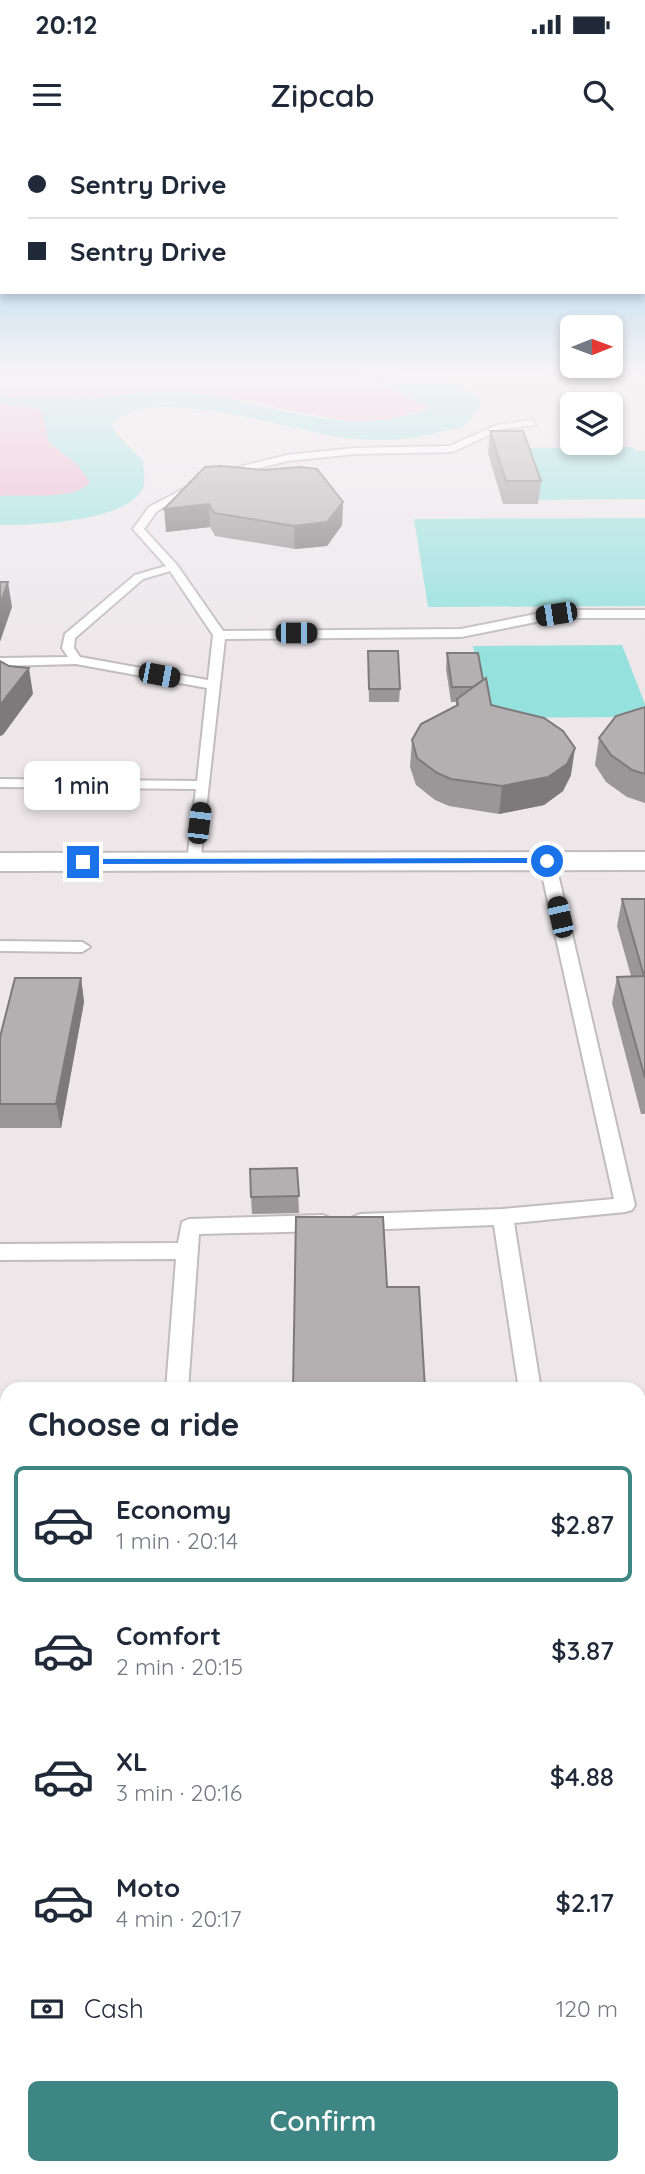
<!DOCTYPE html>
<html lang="en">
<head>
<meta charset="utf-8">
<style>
	:root { --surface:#fff; --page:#f6f6f7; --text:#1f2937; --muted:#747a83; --line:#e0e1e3; --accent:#3e8684 }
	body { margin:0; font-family:Quicksand,sans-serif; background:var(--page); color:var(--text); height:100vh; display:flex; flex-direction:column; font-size:26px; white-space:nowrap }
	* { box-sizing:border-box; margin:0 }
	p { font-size:23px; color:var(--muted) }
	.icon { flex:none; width:38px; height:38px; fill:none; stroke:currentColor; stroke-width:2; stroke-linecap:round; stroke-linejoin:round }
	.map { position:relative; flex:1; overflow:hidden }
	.drawer { position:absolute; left:0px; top:1242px; width:646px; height:793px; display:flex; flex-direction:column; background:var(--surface); border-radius:21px 21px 0 0; box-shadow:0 4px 10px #0003 }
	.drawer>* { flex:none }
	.top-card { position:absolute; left:0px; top:0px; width:646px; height:154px; box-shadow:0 4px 10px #0003; display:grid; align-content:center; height:154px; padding:0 28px; background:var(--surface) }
	.needle { width:46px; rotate:89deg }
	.tools { position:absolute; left:560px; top:175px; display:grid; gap:14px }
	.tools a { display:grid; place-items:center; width:63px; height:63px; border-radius:10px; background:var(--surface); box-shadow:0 4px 10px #0003; font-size:35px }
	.end { position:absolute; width:32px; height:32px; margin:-16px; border:9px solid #1a73e8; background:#fff; box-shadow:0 0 0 4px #fff }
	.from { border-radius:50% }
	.bubble { position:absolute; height:49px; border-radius:10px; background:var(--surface); box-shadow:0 4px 10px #0003; font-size:23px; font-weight:600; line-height:49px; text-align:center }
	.car { position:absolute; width:21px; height:42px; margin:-21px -10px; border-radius:9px; box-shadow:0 0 5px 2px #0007; background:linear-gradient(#222 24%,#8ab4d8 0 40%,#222 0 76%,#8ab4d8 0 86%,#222 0) }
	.top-card b { display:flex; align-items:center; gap:24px; height:66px; font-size:26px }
	.top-card b+b { border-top:2px solid var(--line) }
	.top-card i { width:18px; height:18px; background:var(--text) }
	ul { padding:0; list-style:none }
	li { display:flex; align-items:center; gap:21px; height:116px; margin:0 14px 10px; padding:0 14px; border:4px solid transparent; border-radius:10px }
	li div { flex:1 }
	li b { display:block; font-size:26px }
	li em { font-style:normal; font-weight:600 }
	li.active { border-color:var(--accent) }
	li>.icon { width:63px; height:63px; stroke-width:1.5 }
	h2 { padding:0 28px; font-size:32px; line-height:84px }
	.pay { display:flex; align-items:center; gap:18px; height:77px; padding:0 28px; font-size:26px }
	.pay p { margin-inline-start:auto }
	.cta { display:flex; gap:14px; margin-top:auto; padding:14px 28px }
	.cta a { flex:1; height:80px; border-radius:10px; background:var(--accent); color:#fff; font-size:28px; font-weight:600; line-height:80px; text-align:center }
	.status { display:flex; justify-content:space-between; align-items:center; height:49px; padding:0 35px; background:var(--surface); direction:ltr }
	.status svg { height:19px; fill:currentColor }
	header { display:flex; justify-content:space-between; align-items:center; height:91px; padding:0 28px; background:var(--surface); font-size:32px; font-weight:600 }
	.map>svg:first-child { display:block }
	.green { fill:#ebb4ce }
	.water { fill:#95e1de }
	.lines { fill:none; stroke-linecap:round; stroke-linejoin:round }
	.service-casing { stroke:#c2bcbf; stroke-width:4 }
	.tertiary-casing { stroke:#c2bcbf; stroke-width:4 }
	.service { fill:#fff; fill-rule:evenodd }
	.tertiary { fill:#fff; fill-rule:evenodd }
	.rail-far1-casing { stroke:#6c686a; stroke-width:9 }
	.rail-casing { stroke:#6c686a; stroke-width:10 }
	.rail-far1 { stroke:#faf5f7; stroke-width:6; stroke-dasharray:19; stroke-linecap:butt }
	.rail { stroke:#faf5f7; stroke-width:8; stroke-dasharray:24; stroke-linecap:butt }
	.wall { fill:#9b9698 }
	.shaded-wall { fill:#7e7a7c }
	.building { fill:#b4afb1; stroke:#7e7a7c; stroke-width:2 }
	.route { fill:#1a73e8 }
</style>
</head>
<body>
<div class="status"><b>20:12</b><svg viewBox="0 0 49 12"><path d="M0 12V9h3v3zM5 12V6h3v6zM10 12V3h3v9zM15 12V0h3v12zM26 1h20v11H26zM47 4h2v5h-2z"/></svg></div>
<header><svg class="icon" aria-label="menu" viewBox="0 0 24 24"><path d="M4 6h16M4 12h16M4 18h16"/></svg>Zipcab<svg class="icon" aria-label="search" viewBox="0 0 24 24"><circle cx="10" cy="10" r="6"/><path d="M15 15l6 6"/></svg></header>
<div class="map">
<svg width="645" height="2034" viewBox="0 0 645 2034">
	<rect width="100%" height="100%" fill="#ede7ea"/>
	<!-- green -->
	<g class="green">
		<polygon points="0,234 359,234 426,265 426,269 381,282 357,283 244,261 175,252 62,259 0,256"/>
		<path d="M 0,263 L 42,269 L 49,302 L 79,326 L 90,342 C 76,361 23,355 0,356 Z"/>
	</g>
	<!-- water -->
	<g class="water">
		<path d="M 359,234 C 390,234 465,232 482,263 C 477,269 472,280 466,284 C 460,289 447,290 440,292 C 408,301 378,301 345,298 C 300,292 139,241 112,285 L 117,295 L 143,321 C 144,331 147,345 140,353 C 118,382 34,385 0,385 L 0,356 C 23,354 77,361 90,342 L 79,326 L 49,302 L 42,269 L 0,263 L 0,256 C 30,258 60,259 91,258 C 119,256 147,251 175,252 C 261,256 342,303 426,269 L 426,265 Z"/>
		<polygon points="633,307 635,311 645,311 645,359 537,360 519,308"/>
		<polygon points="645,378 645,466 428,467 414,379"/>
		<polygon points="622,505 645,564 645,577 488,578 473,506"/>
	</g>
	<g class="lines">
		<defs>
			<g id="service">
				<path d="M 532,280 L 535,285 L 502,289 L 452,312 L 355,314 L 287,321 L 218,338 L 157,371 L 144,389 L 177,425 L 223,491 L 461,489 L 556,470 L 645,470 L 645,478 L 556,478 L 461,497 L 225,499 L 200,724 L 195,726 L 187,721 L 196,649 L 0,647 L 0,639 L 197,641 L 207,548 L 76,524 L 0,526 L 0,518 L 68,517 L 62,508 L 65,494 L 135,435 L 166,426 L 133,389 L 149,367 L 212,334 L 287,315 L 355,308 L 450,306 L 497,285 ZM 170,431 L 213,495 L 208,540 L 80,517 L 74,508 L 75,498 L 143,439 Z"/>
				<polygon points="547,716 555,721 635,1065 632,1070 625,1072 514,1083 541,1250 519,1250 494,1085 360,1090 353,1087 350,1082 353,1077 360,1074 503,1069 614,1059 539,721"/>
				<polygon points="0,801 82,802 90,807 82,812 0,811"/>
				<polygon points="323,1075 330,1078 333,1083 330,1088 323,1091 199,1094 188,1250 166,1250 176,1119 0,1120 0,1104 178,1103 182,1082 189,1079"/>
				<rect x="0" y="1320" width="7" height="20"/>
				<rect x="0" y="1708" width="7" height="30"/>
				<polygon points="639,1874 645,1877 645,1919 639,1916"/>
			</g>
			<polygon id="tertiary" points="645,712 645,730 0,731 0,713"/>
		</defs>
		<!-- service casing -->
		<use href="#service" class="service-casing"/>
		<!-- tertiary casing -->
		<use href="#tertiary" class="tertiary-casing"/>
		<!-- service -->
		<use href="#service" class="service"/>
		<!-- tertiary -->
		<use href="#tertiary" class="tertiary"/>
		<defs>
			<g id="rail-far1">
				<polyline points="0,1377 7,1377"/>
				<polyline points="0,1403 7,1403"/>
			</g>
			<polyline id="rail" points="0,1911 7,1911"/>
		</defs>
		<!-- rail-far1 casing -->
		<use href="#rail-far1" class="rail-far1-casing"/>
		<!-- rail casing -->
		<use href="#rail" class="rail-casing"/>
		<!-- rail-far1 -->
		<use href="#rail-far1" class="rail-far1"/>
		<!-- rail -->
		<use href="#rail" class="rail"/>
	</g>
	<!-- wall -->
	<g class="wall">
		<polygon points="490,291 541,341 538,364 503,364 488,313"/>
		<polygon points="221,326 343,362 342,385 327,406 295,409 215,396 210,387 166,392"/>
		<polygon points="368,511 400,549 399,562 369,562"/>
		<polygon points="447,513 483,540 491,565 571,635 563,651 544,665 499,674 449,666 435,660 416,645 410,627 412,600 456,566 456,562 451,562 446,529"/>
		<polygon points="645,567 645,663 627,657 606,642 595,625 599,598"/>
		<polygon points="622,759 645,759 645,974 641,974 612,863 617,837 631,836 617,786"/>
		<polygon points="81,838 84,862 61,988 0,988 0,897"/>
		<polygon points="297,1028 299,1073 252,1074 251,1057"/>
	</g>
	<!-- shaded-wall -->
	<g class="shaded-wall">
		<polygon points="343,362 342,385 327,406 295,409 294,386"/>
		<polygon points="209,364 210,387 166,392 164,369"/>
		<polygon points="8,442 12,467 0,502 0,464"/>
		<polygon points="29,528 33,554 3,595 0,596 0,565"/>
		<polygon points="575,608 571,635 563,651 544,665 499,674 502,646"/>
		<polygon points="81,838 84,862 61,988 56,964"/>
	</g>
	<!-- building -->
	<g class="building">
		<polygon points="490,291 523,291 541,341 506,341"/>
		<polygon points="221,326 263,330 300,327 317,329 343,362 327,382 294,386 214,373 209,364 164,369 205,327"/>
		<polygon points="0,442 8,442 0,464"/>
		<polygon points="368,511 398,511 400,549 369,549"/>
		<polygon points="447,513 478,513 483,540 473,547 452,547"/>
		<polygon points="0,521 9,526 29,528 0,565"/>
		<polygon points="486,538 491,565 544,578 563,591 575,608 567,624 548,637 502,646 451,639 437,633 417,618 412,600 421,584 458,565 457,559"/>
		<polygon points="645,567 645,634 632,630 611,615 599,598 616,576"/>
		<polygon points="622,759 645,759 645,938 617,837 644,836"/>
		<polygon points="15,838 81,838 56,964 0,964 0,897"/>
		<polygon points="297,1028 299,1056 251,1057 250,1029"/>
		<polygon points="296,1077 383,1077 387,1147 419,1147 425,1249 473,1250 293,1250"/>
		<polygon points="7,1972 7,2028 476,2028 476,2034 0,2034 0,2026"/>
	</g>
	<!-- sky -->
	<linearGradient id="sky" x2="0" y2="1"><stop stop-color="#87c6e4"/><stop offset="0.45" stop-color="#f7f4f6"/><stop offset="1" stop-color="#f7f4f6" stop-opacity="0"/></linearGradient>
	<rect width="645" height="519" fill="url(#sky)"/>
	<!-- route -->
	<polygon class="route" points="547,718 551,723 83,724 79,722 83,719"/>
</svg>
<div class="tools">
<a><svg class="needle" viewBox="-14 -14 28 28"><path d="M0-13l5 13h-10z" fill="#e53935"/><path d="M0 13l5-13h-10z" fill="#747a83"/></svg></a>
<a><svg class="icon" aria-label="layers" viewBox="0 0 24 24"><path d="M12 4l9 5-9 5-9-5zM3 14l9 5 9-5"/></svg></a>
</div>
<i class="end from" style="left:547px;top:721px"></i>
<i class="end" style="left:83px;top:722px"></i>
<div class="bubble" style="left:24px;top:621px;width:116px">1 min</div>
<i class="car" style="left:556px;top:474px;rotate:261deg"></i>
<i class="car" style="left:296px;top:493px;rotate:90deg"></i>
<i class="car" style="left:159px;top:535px;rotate:101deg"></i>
<i class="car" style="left:199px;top:683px;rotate:7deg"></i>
<i class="car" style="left:560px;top:777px;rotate:347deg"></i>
<div class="top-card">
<b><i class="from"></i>Sentry Drive</b>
<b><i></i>Sentry Drive</b>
</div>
<section class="drawer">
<h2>Choose a ride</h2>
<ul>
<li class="active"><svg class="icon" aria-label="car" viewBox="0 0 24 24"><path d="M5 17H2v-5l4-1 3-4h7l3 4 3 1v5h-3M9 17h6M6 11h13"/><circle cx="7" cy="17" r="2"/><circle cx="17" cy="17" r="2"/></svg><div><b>Economy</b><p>1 min · 20:14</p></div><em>$2.87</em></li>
<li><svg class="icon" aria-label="car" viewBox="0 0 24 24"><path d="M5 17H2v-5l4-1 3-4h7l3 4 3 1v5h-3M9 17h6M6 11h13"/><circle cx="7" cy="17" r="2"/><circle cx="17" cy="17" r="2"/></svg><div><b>Comfort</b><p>2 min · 20:15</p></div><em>$3.87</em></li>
<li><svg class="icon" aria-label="car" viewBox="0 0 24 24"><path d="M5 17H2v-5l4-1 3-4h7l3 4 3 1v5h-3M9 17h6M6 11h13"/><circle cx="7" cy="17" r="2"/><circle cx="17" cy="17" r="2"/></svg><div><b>XL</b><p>3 min · 20:16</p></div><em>$4.88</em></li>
<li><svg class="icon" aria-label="car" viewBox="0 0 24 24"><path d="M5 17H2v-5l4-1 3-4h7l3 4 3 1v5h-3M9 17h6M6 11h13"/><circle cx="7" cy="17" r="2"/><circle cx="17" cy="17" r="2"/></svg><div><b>Moto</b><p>4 min · 20:17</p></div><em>$2.17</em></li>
</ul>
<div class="pay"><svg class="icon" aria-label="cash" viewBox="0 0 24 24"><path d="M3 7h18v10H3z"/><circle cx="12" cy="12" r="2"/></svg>Cash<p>120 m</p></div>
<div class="cta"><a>Confirm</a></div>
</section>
</div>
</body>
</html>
